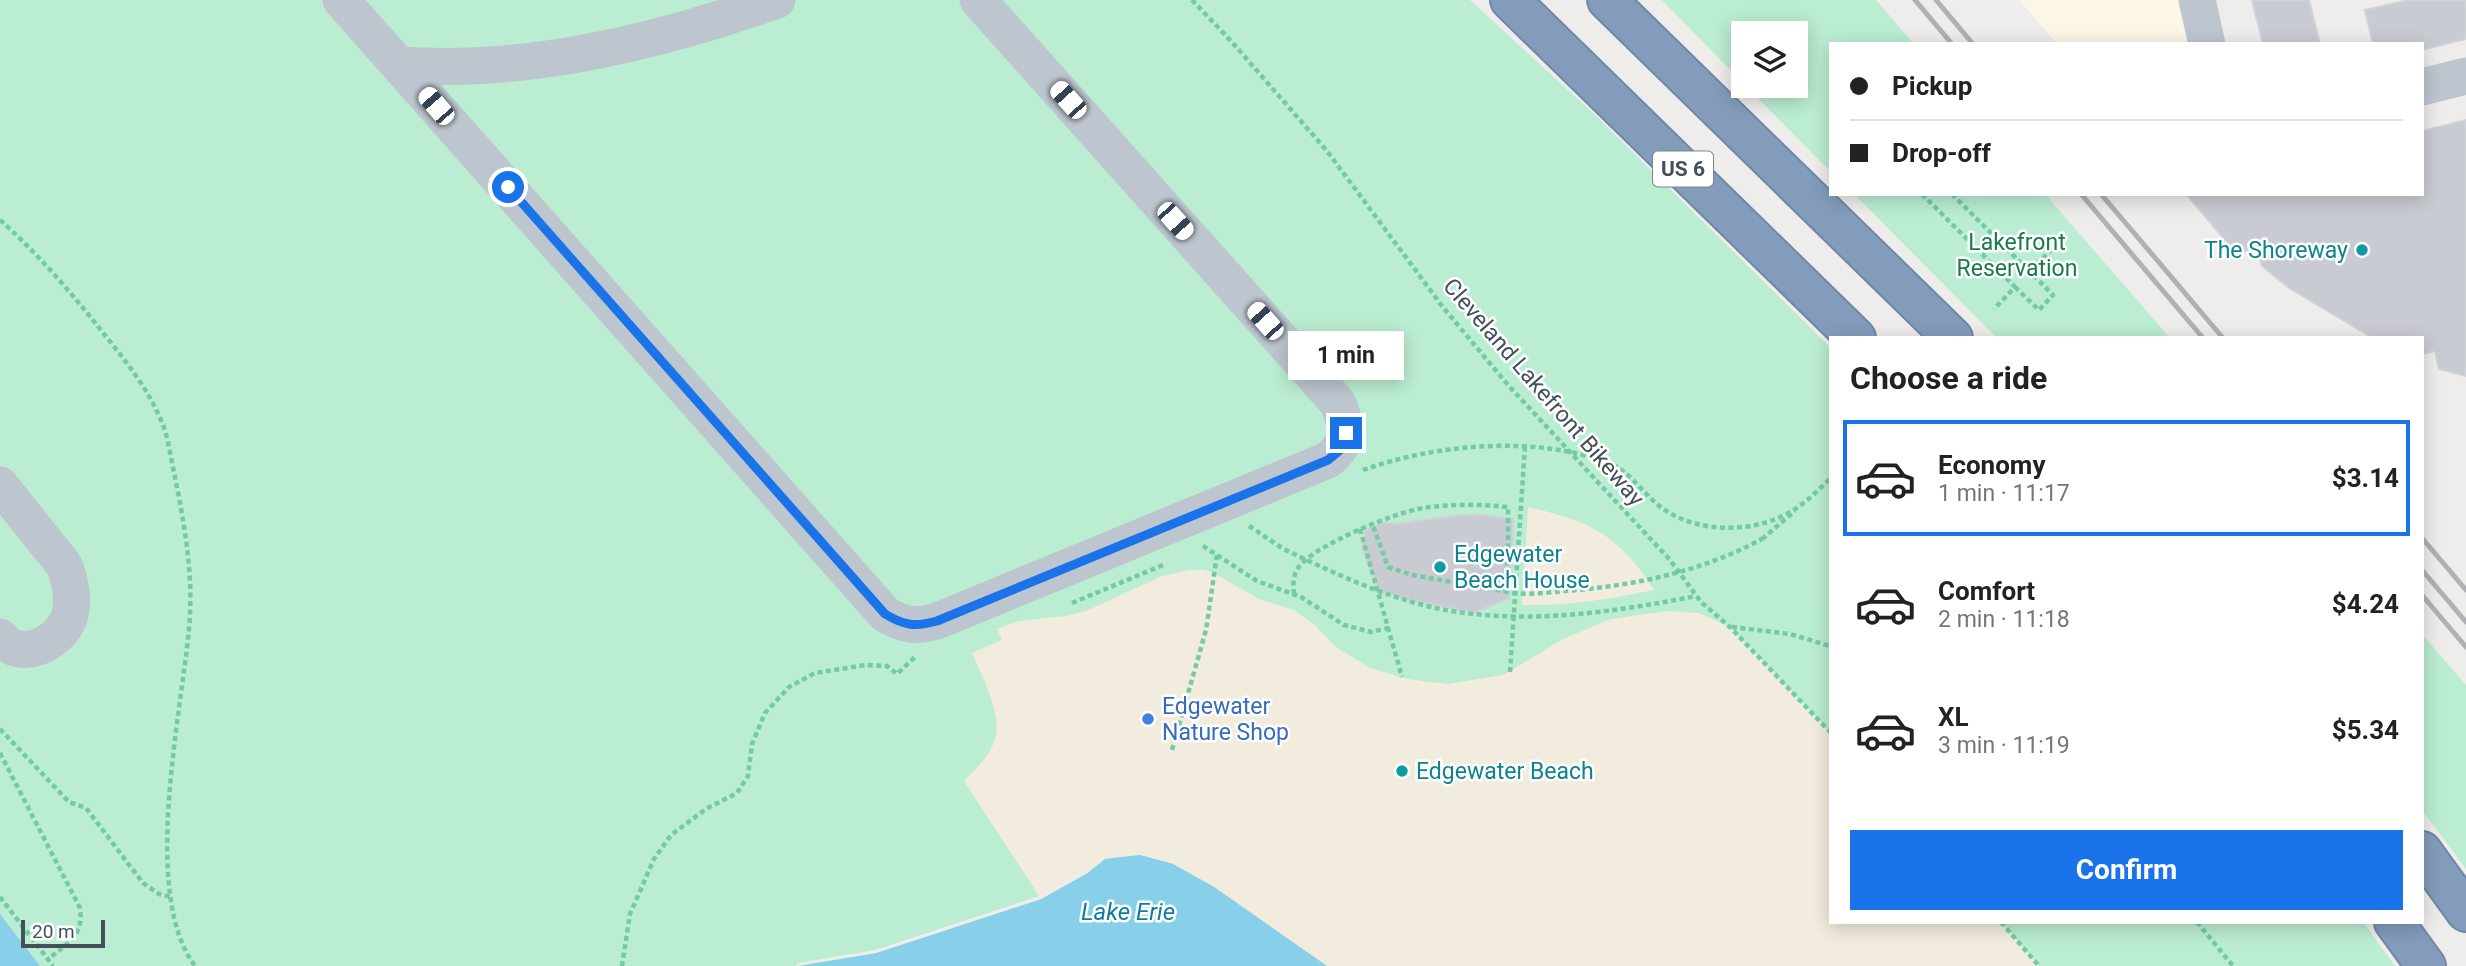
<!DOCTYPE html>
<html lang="en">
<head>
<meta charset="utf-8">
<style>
	:root { --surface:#fff; --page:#f2f2f2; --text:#222; --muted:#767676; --line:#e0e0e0; --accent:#1a73e8 }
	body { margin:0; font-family:Roboto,sans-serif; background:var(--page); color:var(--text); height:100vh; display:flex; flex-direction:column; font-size:26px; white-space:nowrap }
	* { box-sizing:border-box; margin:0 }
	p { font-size:23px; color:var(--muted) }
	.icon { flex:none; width:38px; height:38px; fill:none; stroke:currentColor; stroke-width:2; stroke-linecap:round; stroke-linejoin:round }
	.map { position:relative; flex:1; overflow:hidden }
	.drawer { position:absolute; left:1829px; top:336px; width:595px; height:588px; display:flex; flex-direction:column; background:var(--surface); border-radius:0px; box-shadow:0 4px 18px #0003 }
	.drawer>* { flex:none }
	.guide { position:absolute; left:1829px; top:42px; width:595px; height:154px; border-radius:0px; box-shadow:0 4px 18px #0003; display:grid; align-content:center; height:154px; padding:0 21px; background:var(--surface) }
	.tools { position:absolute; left:1731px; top:21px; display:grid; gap:14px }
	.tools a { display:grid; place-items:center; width:77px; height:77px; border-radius:0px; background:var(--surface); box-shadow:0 4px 18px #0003; font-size:35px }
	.scale { position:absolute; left:21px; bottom:18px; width:84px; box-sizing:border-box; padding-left:7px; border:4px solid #454f59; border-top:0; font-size:19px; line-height:24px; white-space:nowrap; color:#454f59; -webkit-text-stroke:5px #fff; paint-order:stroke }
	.end { position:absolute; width:32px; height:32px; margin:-16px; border:9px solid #1a73e8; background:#fff; box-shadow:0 0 0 4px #fff }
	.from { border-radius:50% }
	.bubble { position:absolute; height:49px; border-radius:0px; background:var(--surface); box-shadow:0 4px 18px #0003; font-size:23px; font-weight:700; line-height:49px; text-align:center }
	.car { position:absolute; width:21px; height:42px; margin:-21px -10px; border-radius:9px; box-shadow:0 0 5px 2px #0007; background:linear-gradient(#fff 24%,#345 0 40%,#fff 0 76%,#345 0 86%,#fff 0) }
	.guide b { display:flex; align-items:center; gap:24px; height:66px; font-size:26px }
	.guide b+b { border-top:2px solid var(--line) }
	.guide i { width:18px; height:18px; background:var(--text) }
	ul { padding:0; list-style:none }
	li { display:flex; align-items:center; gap:21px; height:116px; margin:0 14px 10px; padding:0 7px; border:4px solid transparent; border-radius:0px }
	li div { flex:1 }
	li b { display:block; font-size:26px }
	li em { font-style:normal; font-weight:700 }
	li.selected { border-color:var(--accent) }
	li>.icon { width:63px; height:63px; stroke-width:1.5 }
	h2 { padding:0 21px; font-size:32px; line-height:84px }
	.button { display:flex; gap:14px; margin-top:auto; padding:14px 21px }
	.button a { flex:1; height:80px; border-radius:0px; background:var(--accent); color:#fff; font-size:28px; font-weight:700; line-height:80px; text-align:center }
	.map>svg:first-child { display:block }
	.commercial { fill:#fbf6e5 }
	.green { fill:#baedd1 }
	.sand { fill:#f1ecdd }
	.water { fill:#88d0ea }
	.pier { fill:#efedec }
	.building { fill:#c9cbd2; stroke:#d0d2d8; stroke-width:2 }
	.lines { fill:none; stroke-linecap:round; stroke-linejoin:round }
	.highway-casing { stroke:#7087a7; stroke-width:42 }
	.path { stroke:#73caa4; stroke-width:4.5; stroke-dasharray:5 3.5; stroke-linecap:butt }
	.minor { stroke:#bdc6cf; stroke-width:37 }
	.highway { stroke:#849cbb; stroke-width:38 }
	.rail { stroke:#afb1b7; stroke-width:5 }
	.path-bridge { stroke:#73caa4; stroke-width:4.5; stroke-dasharray:5 3.5; stroke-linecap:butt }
	.route { stroke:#1a73e8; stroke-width:9 }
	.culture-dot { fill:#0f9aa8; stroke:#fff; stroke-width:2.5 }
	.shop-dot { fill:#3f7fe0; stroke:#fff; stroke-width:2.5 }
	.labels { text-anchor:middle; stroke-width:5; stroke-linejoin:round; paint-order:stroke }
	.shield { fill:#fff; stroke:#7d848b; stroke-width:2 }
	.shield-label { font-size:21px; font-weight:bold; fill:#454f59 }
	.park-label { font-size:23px; fill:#18794d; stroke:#fff }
	.culture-label { font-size:23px; fill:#0d838f; stroke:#fff; text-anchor:start }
	.street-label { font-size:23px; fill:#454f59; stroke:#fff }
	.shop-label { font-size:23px; fill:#366cbe; stroke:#fff; text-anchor:start }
	.water-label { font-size:24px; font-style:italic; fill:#0e7da3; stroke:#fff }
</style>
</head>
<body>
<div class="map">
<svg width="2466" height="966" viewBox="0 0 2466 966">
	<rect width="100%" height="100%" fill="#efedec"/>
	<!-- commercial -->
	<polygon class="commercial" points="2019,0 2197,0 2207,44 2057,44"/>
	<!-- green -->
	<g class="green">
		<polygon points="0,0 1470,0 1594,114 1830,347 1830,922 2363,922 2395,966 0,966"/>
		<polygon points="1662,0 1876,0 1914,44 1830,44 1830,171 1746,86 1796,86 1796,33 1743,33 1743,83"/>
		<polygon points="1854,194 2045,194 2170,338 1997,338"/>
		<polygon points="2422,634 2466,685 2466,869 2422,810"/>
	</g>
	<!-- sand -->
	<g class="sand">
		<path d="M 1528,507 C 1590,521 1619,535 1654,590 C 1610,599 1568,606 1522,605 Z"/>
		<path d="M 1189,570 L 1204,570 L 1214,573 L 1259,599 L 1294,610 L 1315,625 L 1336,647 L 1370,668 L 1408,679 L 1447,684 L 1503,675 L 1563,639 L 1611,619 L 1667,611 L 1699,613 L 1730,627 L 1830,732 L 1830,922 L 2001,922 L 2039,966 L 1327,966 L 1214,887 L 1173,864 L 1140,855 L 1105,859 L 1089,872 L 1041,899 L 964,781 C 974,770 989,757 994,742 C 1004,716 982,677 972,653 L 1002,640 L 997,629 L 1019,621 L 1065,616 L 1086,611 L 1162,576 Z"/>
	</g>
	<!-- water -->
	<g class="water">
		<polygon points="1140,855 1173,864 1214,887 1327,966 799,966 876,953 1041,899 1089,872 1105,859"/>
		<polygon points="0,914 40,966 0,966"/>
	</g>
	<!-- pier -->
	<polygon class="pier" points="1086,869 1089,872 1041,899 876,953 795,966 798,963 875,950 1039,896"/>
	<!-- building -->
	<g class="building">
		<polygon points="2252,0 2309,0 2320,44 2263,44"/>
		<polygon points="2409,0 2466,0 2466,39 2422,50 2422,44 2373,44 2365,10"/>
		<polygon points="2466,120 2466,376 2439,369 2435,351 2422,354 2422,338 2373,338 2289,288 2262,266 2257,248 2236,253 2186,194 2422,194 2422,131"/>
		<polygon points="1479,515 1513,519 1512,563 1509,598 1474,613 1407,599 1378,591 1362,546 1365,531 1382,522 1396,524 1451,516"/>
	</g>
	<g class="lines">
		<defs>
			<g id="highway">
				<polyline points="1510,0 1856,338"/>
				<polyline points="1607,0 1953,338"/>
				<polyline points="2422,851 2466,912"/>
				<polyline points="2394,922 2426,966"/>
			</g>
		</defs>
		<!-- highway casing -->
		<use href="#highway" class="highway-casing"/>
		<!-- path -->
		<g class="path">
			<polyline points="1192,0 1231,41 1327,151 1442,306 1508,385 1670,560 1701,602 1730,627 1830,732"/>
			<polyline points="1922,194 2015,287 1994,309"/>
			<polyline points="1952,194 2029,271 2056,246"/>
			<path d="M 0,220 C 37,253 69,290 100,329 C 124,359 149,389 163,425 C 169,441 171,460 175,477 C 185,528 194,577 189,629 C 181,715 141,895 195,966"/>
			<polyline points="2015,287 2039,310 2053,295 2029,271"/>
			<path d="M 1363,470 C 1436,444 1536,435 1609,463 C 1630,471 1644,495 1662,508 C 1699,535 1760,534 1798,507 C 1810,499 1820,488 1830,479"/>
			<path d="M 1249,526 C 1264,535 1278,547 1294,554 C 1336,574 1382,595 1427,606 C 1514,627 1610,613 1696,596"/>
			<polyline points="1360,529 1402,677"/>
			<polyline points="1762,539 1795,511"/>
			<polyline points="1203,546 1257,581 1301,597 1344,625 1371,632 1389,628"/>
			<path d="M 1294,594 C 1293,585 1293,575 1298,568 C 1312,546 1396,512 1423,508 C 1451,504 1480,504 1508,507 L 1508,555 L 1504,591 L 1412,575 L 1388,567 L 1372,523"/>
			<polyline points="1072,603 1163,565"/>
			<polyline points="1732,627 1790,634 1830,646"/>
			<polyline points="1510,672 1525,446"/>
			<polyline points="0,729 69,802 86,808 143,883 159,894 171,897"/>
			<polyline points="1172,750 1206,630 1217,555"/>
			<path d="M 0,753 L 80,908 C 84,936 68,943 48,959"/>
			<polyline points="0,897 53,966"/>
			<polyline points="2001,922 2039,966"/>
			<polyline points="2197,922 2233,966"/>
			<polyline points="622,966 630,914 654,859 671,835 706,809 737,793 748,776 752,744 765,713 789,687 815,673 866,665 887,666 897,674 916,656"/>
		</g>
		<!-- minor -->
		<g class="minor">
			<path d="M 341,0 L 885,614 C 905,626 915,627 937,621 L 1328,460 C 1350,442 1348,426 1337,402 L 978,0"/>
			<polyline points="2197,0 2207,44"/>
			<path d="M 400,65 C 527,74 658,42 777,0"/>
			<polyline points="2422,87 2466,76"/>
			<path d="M 0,485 C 16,505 31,524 47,544 C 53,552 63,561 66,570 C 71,584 74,604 69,618 C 59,644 20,663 0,637"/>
		</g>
		<!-- highway -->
		<use href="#highway" class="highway"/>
		<!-- rail -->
		<g class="rail">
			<polyline points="1915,0 1952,44"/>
			<polyline points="1936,0 1973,44"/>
			<polyline points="2081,194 2203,338"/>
			<polyline points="2101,194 2223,338"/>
			<polyline points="2422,538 2466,590"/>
			<polyline points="2422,570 2466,622"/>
			<polyline points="2422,595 2466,647"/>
		</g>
		<!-- path-bridge -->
		<path class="path-bridge" d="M 1504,591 C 1522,596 1545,593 1564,591 C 1633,586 1701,572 1762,539"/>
	</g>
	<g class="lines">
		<!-- route -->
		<path class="route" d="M 508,187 L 885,614 C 905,626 915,627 937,621 L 1328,460 L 1340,450 L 1346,433"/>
	</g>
	<!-- markers -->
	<g class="culture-dot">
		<circle cx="2362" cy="250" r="7"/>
		<circle cx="1440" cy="567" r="7"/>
		<circle cx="1402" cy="771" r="7"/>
	</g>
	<circle class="shop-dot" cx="1148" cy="719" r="7"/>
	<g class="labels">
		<!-- shield labels -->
		<rect class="shield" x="1653" y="151.5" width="60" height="35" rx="5"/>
		<g class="shield-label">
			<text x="1683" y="176">US 6</text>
		</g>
		<!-- park labels -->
		<g class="park-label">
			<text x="2017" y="250">Lakefront<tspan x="2017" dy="26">Reservation</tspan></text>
		</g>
		<!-- culture labels -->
		<g class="culture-label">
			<text x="2348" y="258" text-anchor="end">The Shoreway</text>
			<text x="1454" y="562">Edgewater<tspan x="1454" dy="26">Beach House</tspan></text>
			<text x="1416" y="779">Edgewater Beach</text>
		</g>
		<!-- street labels -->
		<g class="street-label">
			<text transform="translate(1544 392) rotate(49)" y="8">Cleveland Lakefront Bikeway</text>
		</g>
		<!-- shop labels -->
		<g class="shop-label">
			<text x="1162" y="714">Edgewater<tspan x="1162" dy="26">Nature Shop</tspan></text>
		</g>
		<!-- water labels -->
		<g class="water-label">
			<text x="1128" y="920">Lake Erie</text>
		</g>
	</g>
</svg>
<div class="tools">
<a><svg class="icon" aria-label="layers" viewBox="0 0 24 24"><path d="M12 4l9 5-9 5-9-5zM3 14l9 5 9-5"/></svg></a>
</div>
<div class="scale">20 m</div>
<i class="end from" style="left:508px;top:187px"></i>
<i class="end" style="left:1346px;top:433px"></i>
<div class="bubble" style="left:1288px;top:331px;width:116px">1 min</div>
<i class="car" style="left:1068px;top:100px;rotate:318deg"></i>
<i class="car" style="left:436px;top:106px;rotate:319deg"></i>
<i class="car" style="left:1175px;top:221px;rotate:138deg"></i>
<i class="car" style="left:1265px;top:321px;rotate:318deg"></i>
<div class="guide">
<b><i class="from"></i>Pickup</b>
<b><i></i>Drop-off</b>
</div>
<section class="drawer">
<h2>Choose a ride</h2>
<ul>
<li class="selected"><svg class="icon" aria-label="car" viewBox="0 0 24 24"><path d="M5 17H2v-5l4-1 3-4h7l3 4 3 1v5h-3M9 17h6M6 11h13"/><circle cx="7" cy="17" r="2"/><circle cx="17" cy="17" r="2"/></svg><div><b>Economy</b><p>1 min · 11:17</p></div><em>$3.14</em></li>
<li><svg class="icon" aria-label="car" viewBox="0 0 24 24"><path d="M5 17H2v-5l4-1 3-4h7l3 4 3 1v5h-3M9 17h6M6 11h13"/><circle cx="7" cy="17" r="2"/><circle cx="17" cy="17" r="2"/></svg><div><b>Comfort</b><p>2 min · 11:18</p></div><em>$4.24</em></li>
<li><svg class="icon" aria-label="car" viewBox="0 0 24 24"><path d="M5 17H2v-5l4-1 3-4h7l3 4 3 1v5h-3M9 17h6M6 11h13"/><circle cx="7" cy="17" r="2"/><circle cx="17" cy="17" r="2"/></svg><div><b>XL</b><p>3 min · 11:19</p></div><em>$5.34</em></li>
</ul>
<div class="button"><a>Confirm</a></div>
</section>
</div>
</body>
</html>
